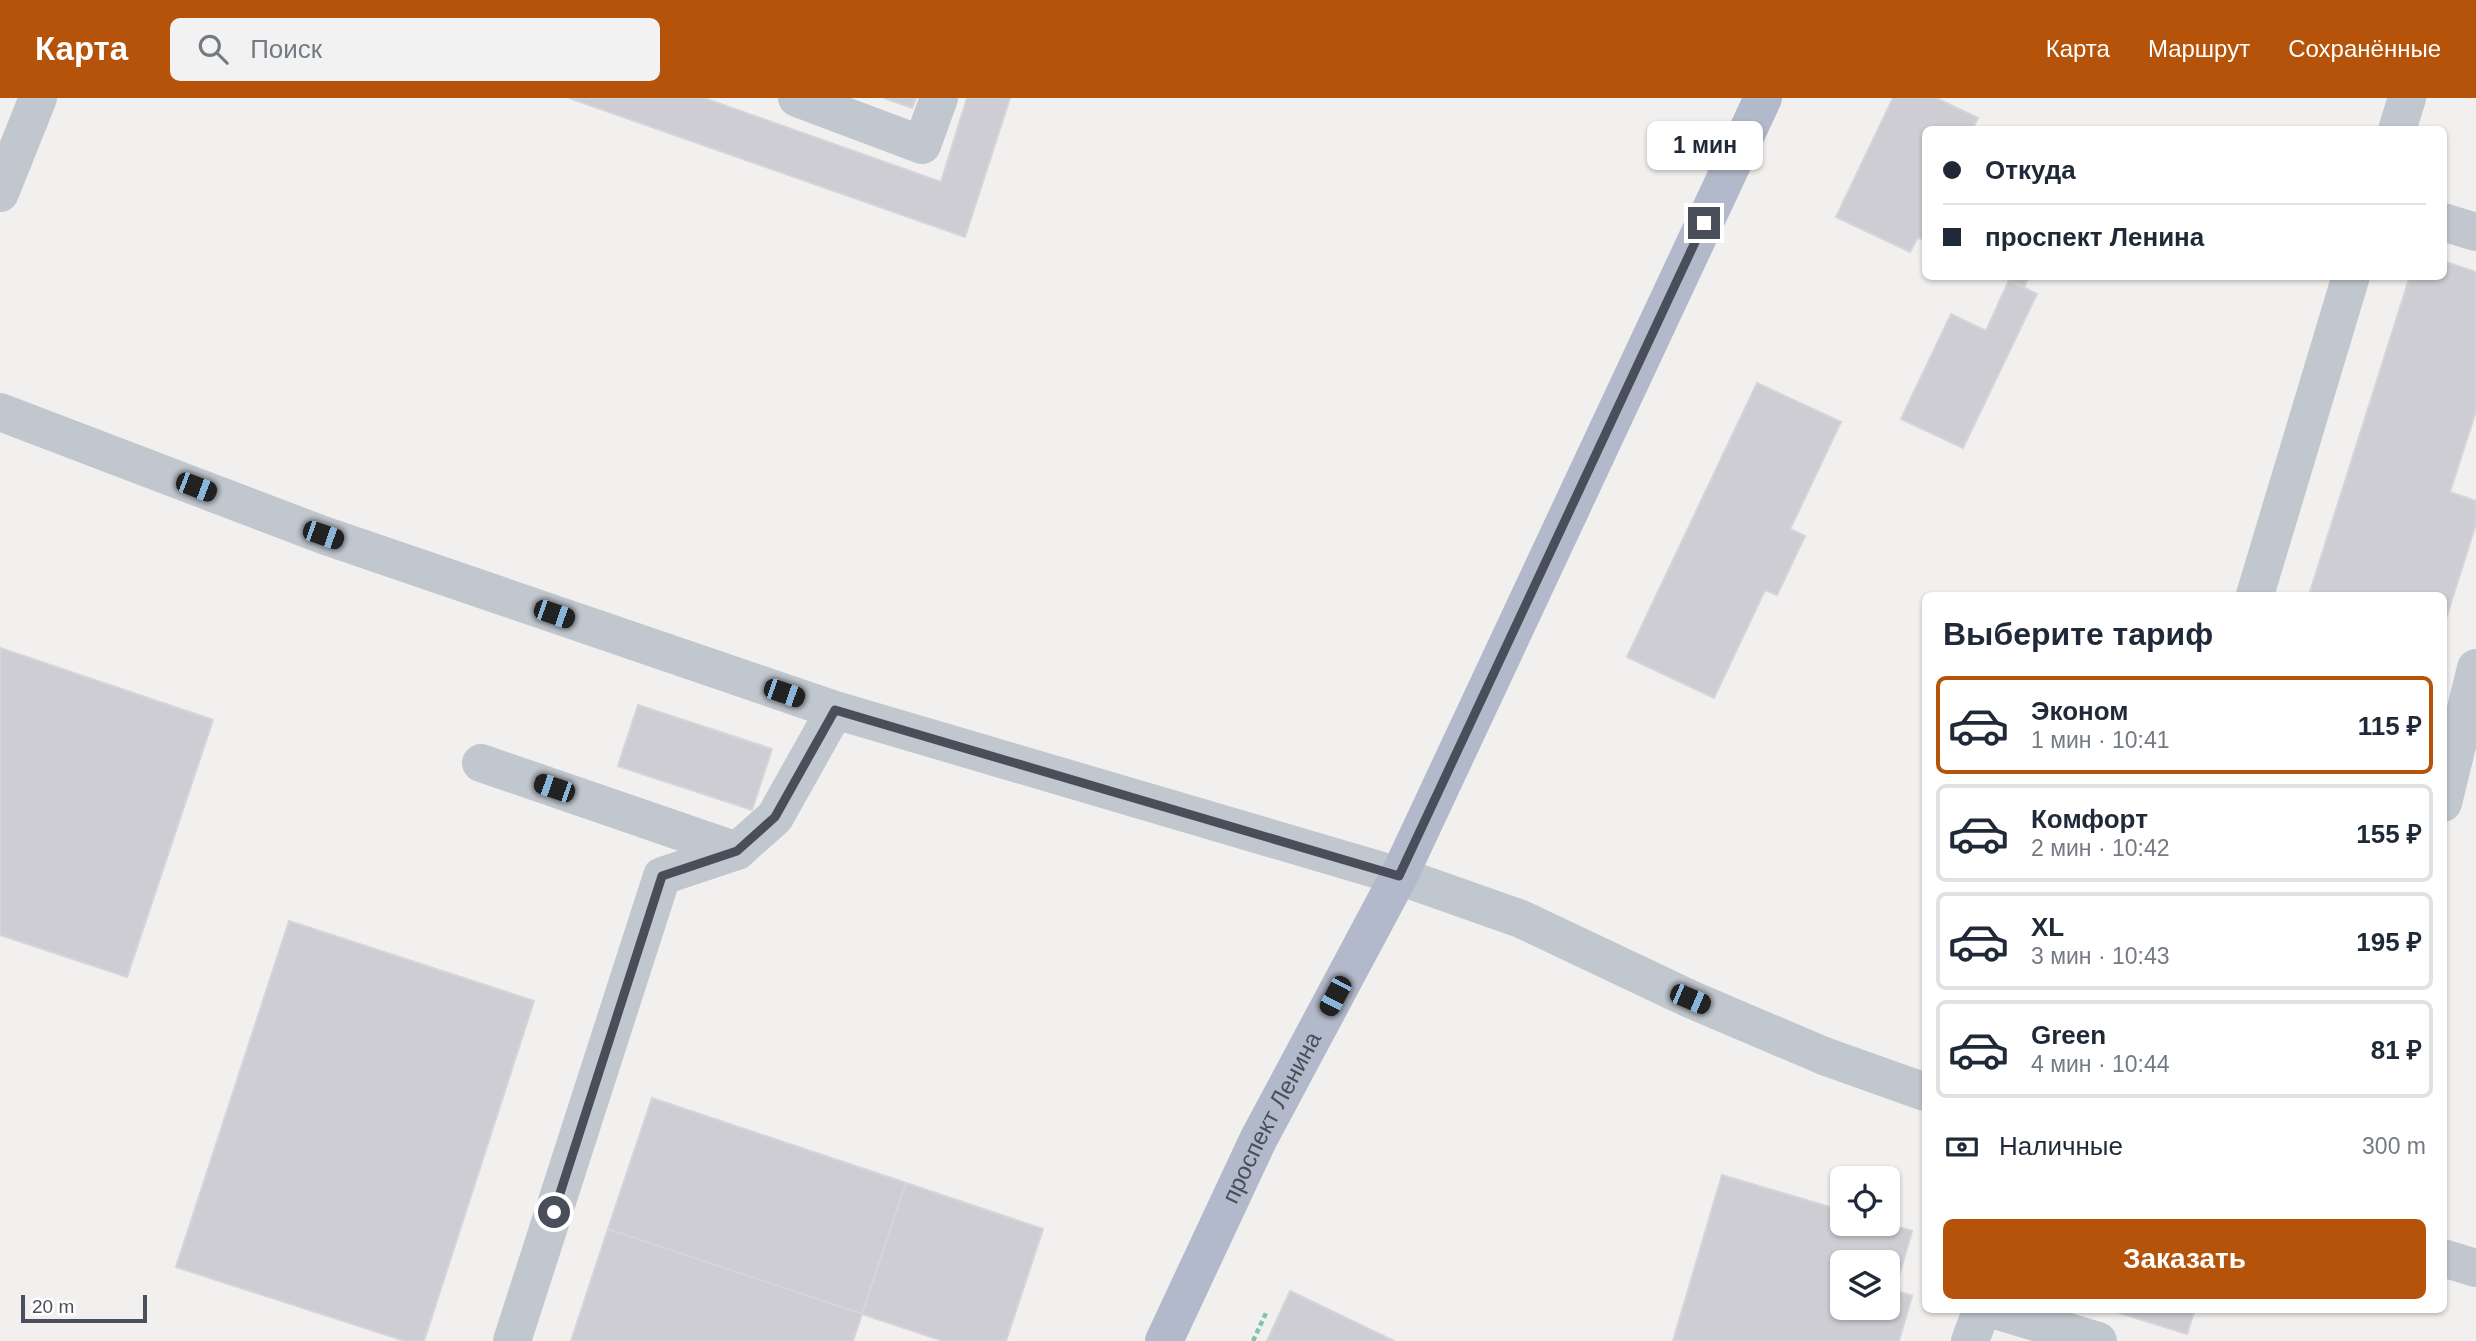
<!DOCTYPE html>
<html lang="ru">
<head>
<meta charset="utf-8">
<style>
	:root { --surface:#fff; --page:#f2f2f3; --text:#1f2937; --muted:#747a83; --line:#e0e1e3; --accent:#b45309 }
	body { margin:0; font-family:Arial,sans-serif; background:var(--page); color:var(--text); height:100vh; display:flex; flex-direction:column; font-size:26px; white-space:nowrap }
	* { box-sizing:border-box; margin:0 }
	p { font-size:23px; color:var(--muted) }
	.icon { flex:none; width:38px; height:38px; fill:none; stroke:currentColor; stroke-width:2; stroke-linecap:round; stroke-linejoin:round }
	.map { position:relative; flex:1; overflow:hidden }
	.drawer { position:absolute; left:1922px; top:494px; width:525px; height:721px; display:flex; flex-direction:column; background:var(--surface); border-radius:10px; box-shadow:0 2px 5px #0004 }
	.drawer>* { flex:none }
	.hud { position:absolute; left:1922px; top:28px; width:525px; height:154px; border-radius:10px; box-shadow:0 2px 5px #0004; display:grid; align-content:center; height:154px; padding:0 21px; background:var(--surface) }
	.buttons { position:absolute; left:1830px; top:1068px; display:grid; gap:14px }
	.buttons a { display:grid; place-items:center; width:70px; height:70px; border-radius:10px; background:var(--surface); box-shadow:0 2px 5px #0004; font-size:35px }
	.scale { position:absolute; left:21px; bottom:18px; width:126px; box-sizing:border-box; padding-left:7px; border:4px solid #494f5a; border-top:0; font-size:19px; line-height:24px; white-space:nowrap; color:#494f5a; -webkit-text-stroke:5px #fff; paint-order:stroke }
	.end { position:absolute; width:32px; height:32px; margin:-16px; border:9px solid #494f5a; background:#fff; box-shadow:0 0 0 4px #fff }
	.from { border-radius:50% }
	.bubble { position:absolute; height:49px; border-radius:10px; background:var(--surface); box-shadow:0 2px 5px #0004; font-size:23px; font-weight:700; line-height:49px; text-align:center }
	.car { position:absolute; width:21px; height:42px; margin:-21px -10px; border-radius:9px; box-shadow:0 0 5px 2px #0007; background:linear-gradient(#222 24%,#8ab4d8 0 40%,#222 0 76%,#8ab4d8 0 86%,#222 0) }
	.hud b { display:flex; align-items:center; gap:24px; height:66px; font-size:26px }
	.hud b+b { border-top:2px solid var(--line) }
	.hud i { width:18px; height:18px; background:var(--text) }
	ul { padding:0; list-style:none }
	li { display:flex; align-items:center; gap:21px; height:98px; margin:0 14px 10px; padding:0 7px; border:4px solid var(--line); border-radius:10px }
	li div { flex:1 }
	li b { display:block; font-size:26px }
	li em { font-style:normal; font-weight:700 }
	li.selected { border-color:var(--accent) }
	li>.icon { width:63px; height:63px; stroke-width:1.5 }
	h2 { padding:0 21px; font-size:32px; line-height:84px }
	.pay { display:flex; align-items:center; gap:18px; height:77px; padding:0 21px; font-size:26px }
	.pay p { margin-inline-start:auto }
	.cta { display:flex; gap:14px; margin-top:auto; padding:14px 21px }
	.cta a { flex:1; height:80px; border-radius:10px; background:var(--accent); color:#fff; font-size:28px; font-weight:700; line-height:80px; text-align:center }
	header { display:flex; align-items:center; gap:42px; box-sizing:border-box; height:98px; padding:0 35px; background:var(--accent); color:#fff }
	header strong { font-size:33px }
	nav { display:flex; gap:38px; margin-inline-start:auto; font-size:24px }
	.search { width:490px; height:63px; background:var(--page); display:flex; align-items:center; gap:18px; box-sizing:border-box; padding:0 24px; border-radius:10px; color:var(--muted); font-size:26px }
	.map>svg:first-child { display:block }
	.building { fill:#cdcdd3; stroke:#d4d4da; stroke-width:2; fill-rule:evenodd }
	.lines { fill:none; stroke-linecap:round; stroke-linejoin:round }
	.path { stroke:#7fc3af; stroke-width:4.5; stroke-dasharray:5 3.5; stroke-linecap:butt }
	.minor { stroke:#c1c7cf; stroke-width:38 }
	.major { stroke:#b2b9ca; stroke-width:38 }
	.route { stroke:#494f5a; stroke-width:9 }
	.labels { text-anchor:middle; stroke-width:5; stroke-linejoin:round; paint-order:stroke }
	.street-label { font-size:24px; fill:#494f5a; stroke:#fff }
</style>
</head>
<body>
<header>
<strong>Карта</strong>
<div class="search"><svg class="icon" aria-label="search" viewBox="0 0 24 24"><circle cx="10" cy="10" r="6"/><path d="M15 15l6 6"/></svg>Поиск</div>
<nav><a>Карта</a><a>Маршрут</a><a>Сохранённые</a></nav>
</header>
<div class="map">
<svg width="2476" height="1243" viewBox="0 0 2476 1243">
	<rect width="100%" height="100%" fill="#f1f0ef"/>
	<!-- building -->
	<g class="building">
		<polygon points="569,0 704,0 941,84 967,0 1010,0 965,139"/>
		<polygon points="884,0 916,0 912,10"/>
		<polygon points="1893,0 1936,0 1978,20 1972,32 1925,32 1925,143 1918,139 1910,154 1836,119"/>
		<polygon points="2443,163 2476,174 2476,313 2450,394 2476,403 2476,426 2443,530 2443,497 2309,497 2410,178 2443,178"/>
		<polygon points="2001,178 2029,178 2024,189"/>
		<polygon points="2009,182 2037,196 1963,350 1901,321 1951,216 1986,233"/>
		<polygon points="1757,285 1841,324 1790,431 1805,438 1777,497 1765,492 1714,600 1627,559"/>
		<polygon points="0,550 213,622 127,879 0,837"/>
		<polygon points="638,607 772,651 752,712 618,668"/>
		<polygon points="289,823 534,903 424,1243 405,1243 176,1169"/>
		<polygon points="652,1000 906,1085 862,1216 608,1131"/>
		<path d="M 1722,1077 L 1843,1113 L 1843,1125 L 1885,1125 L 1912,1133 L 1895,1192 L 1912,1198 L 1899,1243 L 1673,1243 ZM 1843,1164 L 1888,1164 L 1888,1209 L 1843,1209 Z"/>
		<polygon points="906,1085 1043,1131 1006,1243 943,1243 862,1216"/>
		<polygon points="608,1131 862,1216 853,1243 571,1243"/>
		<polygon points="1290,1193 1394,1243 1267,1243"/>
		<polygon points="2107,1211 2195,1211 2187,1236"/>
	</g>
	<g class="lines">
		<!-- path -->
		<polyline class="path" points="1253,1243 1267,1213"/>
		<!-- minor -->
		<g class="minor">
			<polyline points="797,0 922,47 939,0"/>
			<polyline points="2397,32 2407,0"/>
			<polyline points="0,95 38,0"/>
			<polyline points="2443,124 2476,134"/>
			<polyline points="0,314 323,437 835,612 1399,778 1521,821 1690,901 1824,958 1925,994"/>
			<polyline points="2255,497 2351,178"/>
			<polyline points="481,665 737,753"/>
			<polyline points="2443,705 2476,570"/>
			<polyline points="2443,1160 2476,1170"/>
			<polyline points="1992,1211 2098,1243"/>
			<polyline points="512,1243 662,778 737,753 775,719 835,612"/>
			<polyline points="1970,1243 1982,1211"/>
		</g>
		<!-- major -->
		<path class="major" id="s1" d="M 1164,1243 L 1258,1042 L 1399,778 L 1763,0"/>
	</g>
	<g class="lines">
		<!-- route -->
		<polyline class="route" points="554,1114 662,778 737,753 775,719 835,612 1399,778 1704,125"/>
	</g>
	<g class="labels">
		<!-- street labels -->
		<g class="street-label">
			<text dy="8" stroke="none"><textPath href="#s1" startOffset="248">проспект Ленина</textPath></text>
		</g>
	</g>
</svg>
<div class="buttons">
<a><svg class="icon" aria-label="locate" viewBox="0 0 24 24"><circle cx="12" cy="12" r="6"/><path d="M12 2v4M12 18v4M2 12h4M18 12h4"/></svg></a>
<a><svg class="icon" aria-label="layers" viewBox="0 0 24 24"><path d="M12 4l9 5-9 5-9-5zM3 14l9 5 9-5"/></svg></a>
</div>
<div class="scale">20 m</div>
<i class="end from" style="left:554px;top:1114px"></i>
<i class="end" style="left:1704px;top:125px"></i>
<div class="bubble" style="left:1647px;top:23px;width:116px">1 мин</div>
<i class="car" style="left:196px;top:389px;rotate:111deg"></i>
<i class="car" style="left:323px;top:437px;rotate:109deg"></i>
<i class="car" style="left:554px;top:516px;rotate:109deg"></i>
<i class="car" style="left:784px;top:595px;rotate:109deg"></i>
<i class="car" style="left:554px;top:690px;rotate:289deg"></i>
<i class="car" style="left:1335px;top:898px;rotate:208deg"></i>
<i class="car" style="left:1690px;top:901px;rotate:113deg"></i>
<div class="hud">
<b><i class="from"></i>Откуда</b>
<b><i></i>проспект Ленина</b>
</div>
<section class="drawer">
<h2>Выберите тариф</h2>
<ul>
<li class="selected"><svg class="icon" aria-label="car" viewBox="0 0 24 24"><path d="M5 17H2v-5l4-1 3-4h7l3 4 3 1v5h-3M9 17h6M6 11h13"/><circle cx="7" cy="17" r="2"/><circle cx="17" cy="17" r="2"/></svg><div><b>Эконом</b><p>1 мин · 10:41</p></div><em>115 ₽</em></li>
<li><svg class="icon" aria-label="car" viewBox="0 0 24 24"><path d="M5 17H2v-5l4-1 3-4h7l3 4 3 1v5h-3M9 17h6M6 11h13"/><circle cx="7" cy="17" r="2"/><circle cx="17" cy="17" r="2"/></svg><div><b>Комфорт</b><p>2 мин · 10:42</p></div><em>155 ₽</em></li>
<li><svg class="icon" aria-label="car" viewBox="0 0 24 24"><path d="M5 17H2v-5l4-1 3-4h7l3 4 3 1v5h-3M9 17h6M6 11h13"/><circle cx="7" cy="17" r="2"/><circle cx="17" cy="17" r="2"/></svg><div><b>XL</b><p>3 мин · 10:43</p></div><em>195 ₽</em></li>
<li><svg class="icon" aria-label="car" viewBox="0 0 24 24"><path d="M5 17H2v-5l4-1 3-4h7l3 4 3 1v5h-3M9 17h6M6 11h13"/><circle cx="7" cy="17" r="2"/><circle cx="17" cy="17" r="2"/></svg><div><b>Green</b><p>4 мин · 10:44</p></div><em>81 ₽</em></li>
</ul>
<div class="pay"><svg class="icon" aria-label="cash" viewBox="0 0 24 24"><path d="M3 7h18v10H3z"/><circle cx="12" cy="12" r="2"/></svg>Наличные<p>300 m</p></div>
<div class="cta"><a>Заказать</a></div>
</section>
</div>
</body>
</html>
